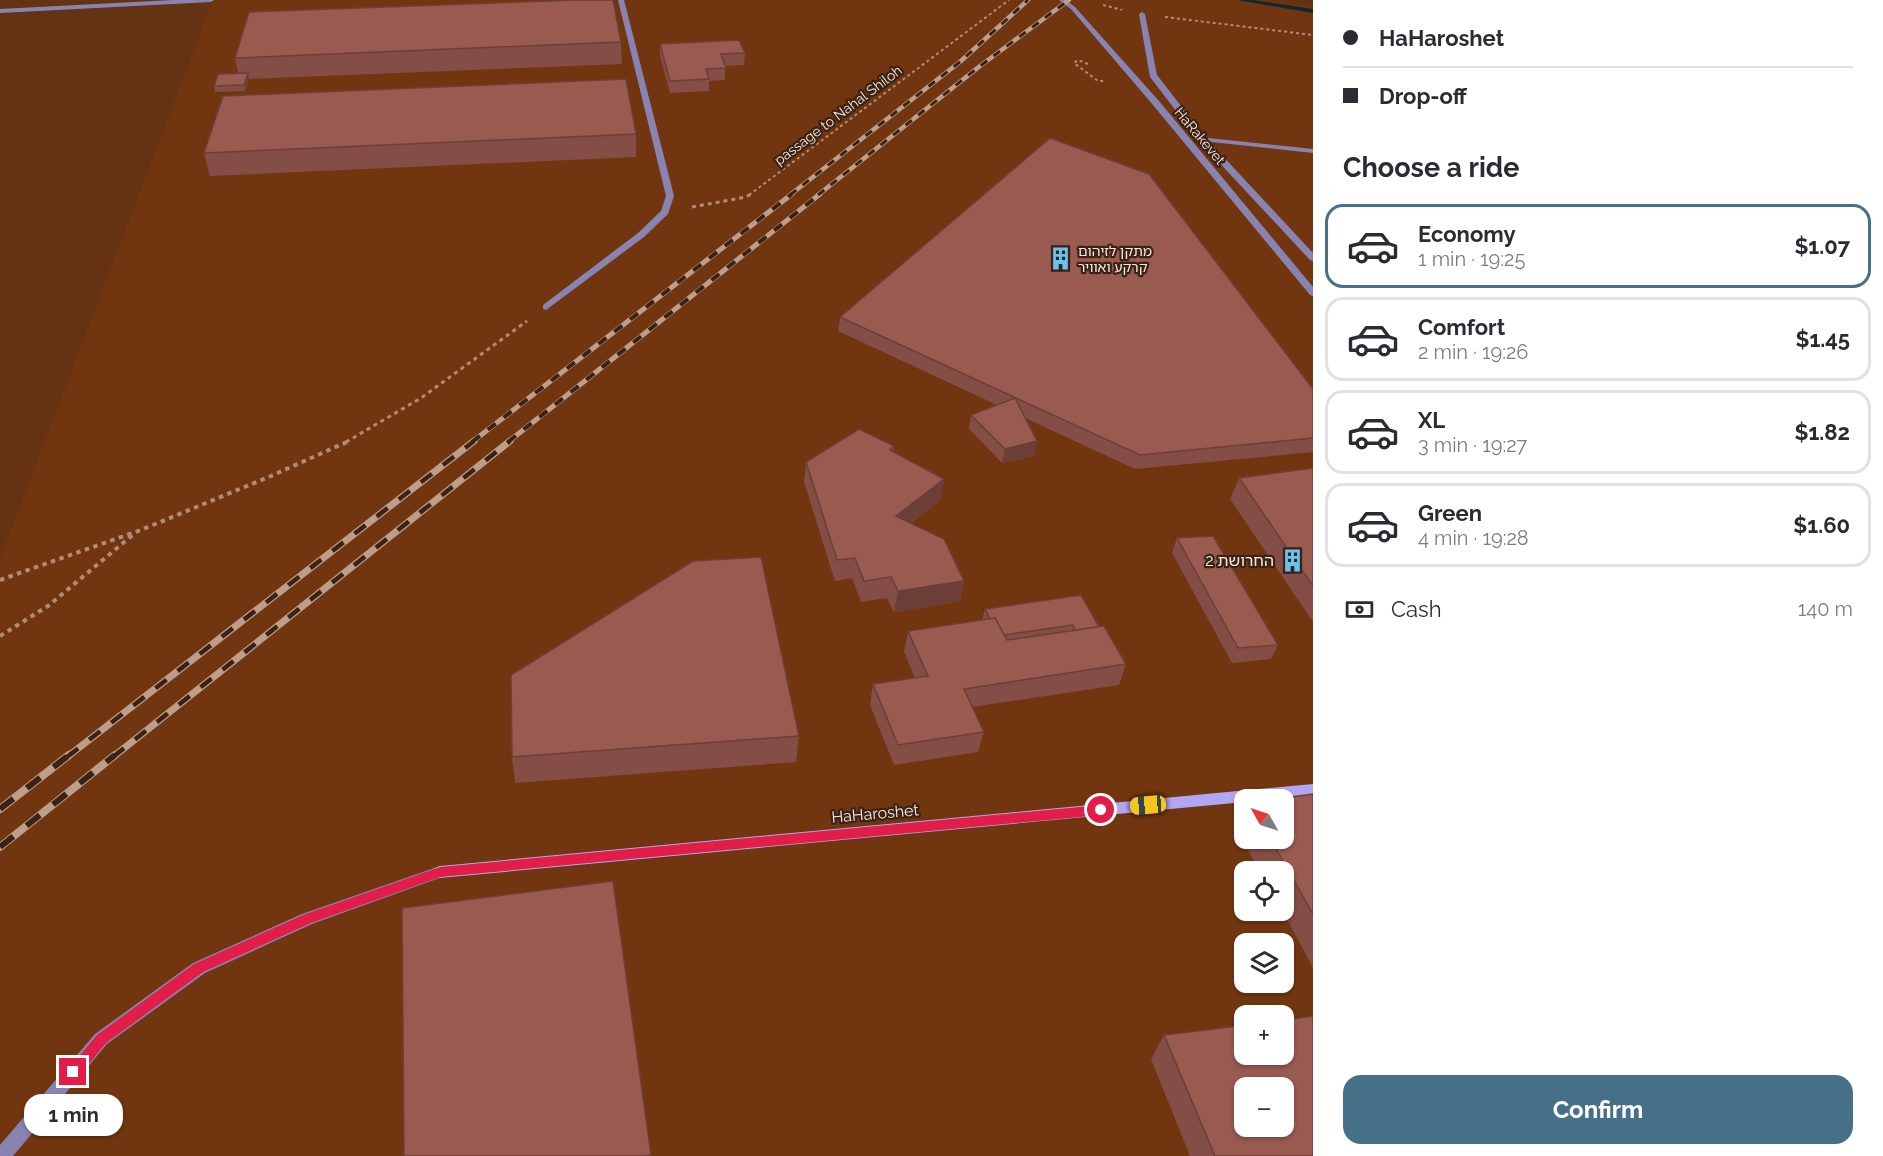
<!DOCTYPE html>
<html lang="en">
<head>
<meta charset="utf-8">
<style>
	:root { --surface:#fff; --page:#f7f7f7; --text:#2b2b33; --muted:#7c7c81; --line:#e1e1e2; --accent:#467088 }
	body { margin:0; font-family:Raleway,"Noto Sans Hebrew",sans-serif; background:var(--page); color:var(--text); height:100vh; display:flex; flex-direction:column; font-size:22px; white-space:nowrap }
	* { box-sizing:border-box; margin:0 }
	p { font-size:20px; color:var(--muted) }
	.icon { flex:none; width:33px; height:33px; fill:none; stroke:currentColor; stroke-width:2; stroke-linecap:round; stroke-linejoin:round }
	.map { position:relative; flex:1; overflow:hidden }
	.side { display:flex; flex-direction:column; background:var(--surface); width:570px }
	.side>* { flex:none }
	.banner { display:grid; align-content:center; height:132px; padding:0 30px; background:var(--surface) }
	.needle { width:39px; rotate:309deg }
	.fabs { position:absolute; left:1234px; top:789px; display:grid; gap:12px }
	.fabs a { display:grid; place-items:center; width:60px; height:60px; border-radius:12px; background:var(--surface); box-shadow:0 2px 4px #0004; font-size:30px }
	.end { position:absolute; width:27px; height:27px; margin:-14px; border:8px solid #e11d48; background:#fff; box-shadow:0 0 0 3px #fff }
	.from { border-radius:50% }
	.bubble { position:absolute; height:42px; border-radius:18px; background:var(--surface); box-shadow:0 2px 4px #0004; font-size:20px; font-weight:700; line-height:42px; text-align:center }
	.car { position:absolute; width:18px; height:36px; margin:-18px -9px; border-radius:8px; box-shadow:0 0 4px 2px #0007; background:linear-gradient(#f5c518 24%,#345 0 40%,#f5c518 0 76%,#345 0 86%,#f5c518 0) }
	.banner b { display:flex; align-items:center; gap:21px; height:57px; font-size:22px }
	.banner b+b { border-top:2px solid var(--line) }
	.banner i { width:15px; height:15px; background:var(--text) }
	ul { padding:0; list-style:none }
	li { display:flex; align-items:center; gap:18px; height:84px; margin:0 12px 9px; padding:0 18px; border:3px solid var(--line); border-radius:18px }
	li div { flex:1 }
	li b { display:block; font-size:22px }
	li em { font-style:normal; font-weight:700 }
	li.on { border-color:var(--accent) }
	li>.icon { width:54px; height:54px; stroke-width:1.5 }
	h2 { padding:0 30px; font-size:27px; line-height:72px }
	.pay { display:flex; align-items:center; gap:15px; height:66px; padding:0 30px; font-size:22px }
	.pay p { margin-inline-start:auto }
	.action { display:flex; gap:12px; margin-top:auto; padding:12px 30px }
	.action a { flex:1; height:69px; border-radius:18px; background:var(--accent); color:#fff; font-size:24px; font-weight:700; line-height:69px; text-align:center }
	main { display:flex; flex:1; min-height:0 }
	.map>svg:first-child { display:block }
	.built { fill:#713610; fill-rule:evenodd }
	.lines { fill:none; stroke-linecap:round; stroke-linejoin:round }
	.stream { fill:#132730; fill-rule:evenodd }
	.path-far2 { stroke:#b08c77; stroke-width:2; stroke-dasharray:3 3; stroke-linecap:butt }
	.path-far1 { stroke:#b08c77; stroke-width:3; stroke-dasharray:4 4; stroke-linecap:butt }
	.path { stroke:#b08c77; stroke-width:4; stroke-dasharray:4.5 4.5; stroke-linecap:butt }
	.lane { fill:#8983b2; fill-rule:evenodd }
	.street { fill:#8983b2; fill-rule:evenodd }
	.secondary { fill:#b0a6f1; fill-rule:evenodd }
	.rail-far3-casing { stroke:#be9d8a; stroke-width:4.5 }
	.rail-far2-casing { stroke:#be9d8a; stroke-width:5 }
	.rail-far1-casing { stroke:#be9d8a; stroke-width:7 }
	.rail-casing { stroke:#be9d8a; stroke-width:8 }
	.rail-far3 { stroke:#3a2215; stroke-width:3; stroke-dasharray:8; stroke-linecap:butt }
	.rail-far2 { stroke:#3a2215; stroke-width:4; stroke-dasharray:10; stroke-linecap:butt }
	.rail-far1 { stroke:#3a2215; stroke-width:4.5; stroke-dasharray:14; stroke-linecap:butt }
	.rail { stroke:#3a2215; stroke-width:6; stroke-dasharray:17; stroke-linecap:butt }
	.wall { fill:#844d45 }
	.shaded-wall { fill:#6b3f38 }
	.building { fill:#995a50; stroke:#6b3f38; stroke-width:1.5; fill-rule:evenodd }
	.route { fill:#e11d48 }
	.labels { text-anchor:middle; stroke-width:4.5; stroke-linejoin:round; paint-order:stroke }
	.far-street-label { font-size:14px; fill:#fce9de; stroke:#3a2215 }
	.far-poi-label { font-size:14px; fill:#fce9de; stroke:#3a2215; text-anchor:start }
	.poi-label { font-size:16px; fill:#fce9de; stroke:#3a2215; text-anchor:end }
	.street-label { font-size:16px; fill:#fce9de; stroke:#3a2215 }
</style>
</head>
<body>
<main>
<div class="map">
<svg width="1313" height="1156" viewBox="0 0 1313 1156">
	<rect width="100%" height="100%" fill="#653212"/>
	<!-- built -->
	<path class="built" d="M 213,0 L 1261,0 L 1313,7 L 1313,1156 L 0,1156 L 0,558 ZM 1245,800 L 1284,800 L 1284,838 L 1245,838 ZM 1245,872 L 1284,872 L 1284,910 L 1245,910 ZM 1245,944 L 1284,944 L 1284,982 L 1245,982 ZM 1245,1016 L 1284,1016 L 1284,1054 L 1245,1054 ZM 1245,1088 L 1284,1088 L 1284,1126 L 1245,1126 Z"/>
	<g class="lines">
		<!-- stream -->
		<polygon class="stream" points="1237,0 1253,0 1313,9 1313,13"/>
		<!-- path-far2 -->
		<g class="path-far2">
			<polyline points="1103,5 1122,10"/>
			<polyline points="1165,17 1313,35"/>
			<polyline points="1088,64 1078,60 1074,63 1098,81 1104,81"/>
			<polyline points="749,195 1009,0"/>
		</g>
		<!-- path-far1 -->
		<g class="path-far1">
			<polyline points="692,207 746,197 751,194"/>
			<polyline points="346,442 421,398 527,321"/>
		</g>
		<!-- path -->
		<g class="path">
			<polyline points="0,580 141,530 271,476 349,441"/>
			<polyline points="0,636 48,606 135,533"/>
		</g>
		<!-- lane -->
		<g class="lane">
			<polygon points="618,0 624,0 674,196 668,214 644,237 546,310 543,309 543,305 638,233 661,211 666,196"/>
			<polygon points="1142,12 1145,14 1157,75 1205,137 1313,253 1313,261 1310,260 1199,141 1150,77 1139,14"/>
		</g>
		<!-- street -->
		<g class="street">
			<polygon points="173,0 214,0 211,2 0,13 0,9"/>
			<polygon points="1059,0 1066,0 1075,7 1159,101 1313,287 1313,296 1310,295 1153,105 1071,9"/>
			<polygon points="1199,137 1313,149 1313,153 1202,141 1198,139"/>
			<polygon points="440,866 445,868 447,872 445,876 312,924 205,973 107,1044 13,1156 0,1156 0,1145 95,1034 193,963 302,914"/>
		</g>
		<!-- secondary -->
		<polygon class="secondary" points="1313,784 1313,796 1272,800 1245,800 1245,802 440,878 435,876 433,872 435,868 440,866"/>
		<defs>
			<g id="rail-far3">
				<polyline points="790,195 961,61 1028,0"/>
				<polyline points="818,195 980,66 1069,0"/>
			</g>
			<g id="rail-far2">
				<polyline points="472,442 792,194"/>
				<polyline points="508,442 820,194"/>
			</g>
			<g id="rail-far1">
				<polyline points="67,757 474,441"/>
				<polyline points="113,757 510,441"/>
			</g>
			<g id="rail">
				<polyline points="0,809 69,755"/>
				<polyline points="0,847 115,755"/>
			</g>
		</defs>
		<!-- rail-far3 casing -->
		<use href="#rail-far3" class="rail-far3-casing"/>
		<!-- rail-far2 casing -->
		<use href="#rail-far2" class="rail-far2-casing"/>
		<!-- rail-far1 casing -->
		<use href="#rail-far1" class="rail-far1-casing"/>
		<!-- rail casing -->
		<use href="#rail" class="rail-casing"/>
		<!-- rail-far3 -->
		<use href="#rail-far3" class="rail-far3"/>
		<!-- rail-far2 -->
		<use href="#rail-far2" class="rail-far2"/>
		<!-- rail-far1 -->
		<use href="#rail-far1" class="rail-far1"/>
		<!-- rail -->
		<use href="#rail" class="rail"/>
	</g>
	<!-- wall -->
	<g class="wall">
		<polygon points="621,42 622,64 249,79 245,91 215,92 214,86 238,73 235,58"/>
		<polygon points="660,44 745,53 744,65 725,66 725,80 709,81 709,91 670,93 660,56"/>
		<polygon points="636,134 636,157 210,176 204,153"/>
		<polygon points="840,317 1313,389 1313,452 1135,469 1025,418 1037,441 1034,456 1002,463 969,429 971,415 997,405 838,331"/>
		<polygon points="894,446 893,452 944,479 940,500 911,523 964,581 960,601 894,612 887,598 861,602 852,578 835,581 804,482 806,462"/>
		<polygon points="1313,468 1313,622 1230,499 1239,478"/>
		<polygon points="1177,538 1278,645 1271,659 1232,663 1172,553"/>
		<polygon points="985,609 1099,627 1126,664 1119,685 972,707 984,732 978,752 894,765 870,705 873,684 915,678 904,652 908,631 982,620"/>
		<polygon points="799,736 796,762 515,783 512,757"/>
		<polygon points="1313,794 1313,968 1282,910 1284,910 1284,872 1260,872 1236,828 1245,811 1245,838 1284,838"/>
		<polygon points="1164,1035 1313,1156 1190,1156 1151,1059"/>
	</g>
	<!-- shaded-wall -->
	<g class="shaded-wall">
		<polygon points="248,73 249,79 245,91 244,85"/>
		<polygon points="1037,441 1034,456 1002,463 1005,449"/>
		<polygon points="944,479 940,500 893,536 896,516"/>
		<polygon points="964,581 960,601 894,612 898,591"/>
	</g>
	<!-- building -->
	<g class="building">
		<polygon points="576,0 613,0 621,42 235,58 249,12"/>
		<polygon points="739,40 745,53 721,54 726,68 706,69 709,79 670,81 660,44"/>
		<polygon points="248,73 244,85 214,86 218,74"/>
		<polygon points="626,79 636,134 204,153 223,96"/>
		<polygon points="1050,138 1149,174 1313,389 1313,438 1140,455 840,317"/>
		<polygon points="1015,398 1037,441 1005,449 971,415"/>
		<polygon points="859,429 894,446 890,450 944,479 896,516 944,539 964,581 898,591 891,577 864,581 855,558 837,560 806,462"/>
		<polygon points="1313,468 1313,586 1239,478"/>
		<polygon points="1213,536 1278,645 1238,648 1177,538"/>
		<polygon points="761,557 799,736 512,757 511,675 693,561"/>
		<polygon points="1081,595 1099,627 1075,630 1073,625 1004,635 995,618 990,619 985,609"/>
		<polygon points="995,618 1007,640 1104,626 1126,664 964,689 984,732 898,745 873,684 928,676 908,631"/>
		<polygon points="1313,794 1313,914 1270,838 1284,838 1284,800 1268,800"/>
		<polygon points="613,881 651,1155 644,1156 404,1156 402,908"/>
		<path d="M 1313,1016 L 1313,1156 L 1215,1156 L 1164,1035 L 1245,1025 L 1245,1054 L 1284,1054 L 1284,1020 ZM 1245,1088 L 1284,1088 L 1284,1126 L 1245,1126 Z"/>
	</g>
	<!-- route -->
	<polygon class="route" points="1101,805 1106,810 1101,815 440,877 311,923 203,972 106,1043 78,1077 73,1079 68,1077 66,1072 97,1035 194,964 303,915 440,867"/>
	<!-- icons -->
	<defs>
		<symbol id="building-bare" viewBox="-9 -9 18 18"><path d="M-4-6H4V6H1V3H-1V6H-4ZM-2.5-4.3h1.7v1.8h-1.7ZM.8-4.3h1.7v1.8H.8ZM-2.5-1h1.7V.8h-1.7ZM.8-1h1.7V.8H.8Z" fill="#66c4ef" stroke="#3a2215" stroke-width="2.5" paint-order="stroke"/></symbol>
	</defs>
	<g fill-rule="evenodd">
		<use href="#building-bare" x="1044" y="242" width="33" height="33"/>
		<use href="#building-bare" x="1276" y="544" width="33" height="33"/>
	</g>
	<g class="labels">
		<!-- far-street labels -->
		<g class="far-street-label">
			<text transform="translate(838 115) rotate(-37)" y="5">passage to Nahal Shiloh</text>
			<text transform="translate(1200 136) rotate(50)" y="5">HaRakevet</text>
		</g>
		<!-- far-poi labels -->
		<g class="far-poi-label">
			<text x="1078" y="256">מתקן לזיהום<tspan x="1078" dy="16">קרקע ואוויר</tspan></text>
		</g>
		<!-- poi labels -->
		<g class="poi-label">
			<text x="1274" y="566">החרושת 2</text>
		</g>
		<!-- street labels -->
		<g class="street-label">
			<text transform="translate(875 813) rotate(-5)" y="6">HaHaroshet</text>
		</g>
	</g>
</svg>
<div class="fabs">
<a><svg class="needle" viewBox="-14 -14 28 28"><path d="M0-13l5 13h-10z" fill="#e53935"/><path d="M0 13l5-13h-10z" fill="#7c7c81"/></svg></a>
<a><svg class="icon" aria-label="locate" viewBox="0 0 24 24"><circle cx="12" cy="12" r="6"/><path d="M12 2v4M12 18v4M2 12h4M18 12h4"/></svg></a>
<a><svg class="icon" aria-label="layers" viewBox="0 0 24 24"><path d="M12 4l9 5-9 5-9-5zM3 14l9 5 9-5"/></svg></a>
<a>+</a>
<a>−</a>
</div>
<i class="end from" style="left:1101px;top:810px"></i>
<i class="end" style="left:73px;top:1072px"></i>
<div class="bubble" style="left:24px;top:1094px;width:99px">1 min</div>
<i class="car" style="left:1148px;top:805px;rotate:265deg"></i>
</div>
<section class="side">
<div class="banner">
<b><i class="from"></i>HaHaroshet</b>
<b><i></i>Drop-off</b>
</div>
<h2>Choose a ride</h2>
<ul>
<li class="on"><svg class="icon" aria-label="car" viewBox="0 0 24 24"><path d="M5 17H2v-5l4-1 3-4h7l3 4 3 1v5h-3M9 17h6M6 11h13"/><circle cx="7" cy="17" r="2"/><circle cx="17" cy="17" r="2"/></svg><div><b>Economy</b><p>1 min · 19:25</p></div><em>$1.07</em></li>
<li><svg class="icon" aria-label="car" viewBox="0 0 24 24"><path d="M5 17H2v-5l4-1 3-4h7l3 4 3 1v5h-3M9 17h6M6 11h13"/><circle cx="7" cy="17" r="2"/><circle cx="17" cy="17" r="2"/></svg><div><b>Comfort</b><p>2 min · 19:26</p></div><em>$1.45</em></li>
<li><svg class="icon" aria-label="car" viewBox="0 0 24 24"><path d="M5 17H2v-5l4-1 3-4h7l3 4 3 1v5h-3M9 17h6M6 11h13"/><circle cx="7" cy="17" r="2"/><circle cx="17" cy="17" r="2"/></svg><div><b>XL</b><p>3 min · 19:27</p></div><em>$1.82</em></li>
<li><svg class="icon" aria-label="car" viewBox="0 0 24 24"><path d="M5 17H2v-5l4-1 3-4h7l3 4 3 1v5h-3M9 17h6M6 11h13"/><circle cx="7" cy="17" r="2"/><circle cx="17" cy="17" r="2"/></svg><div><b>Green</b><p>4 min · 19:28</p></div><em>$1.60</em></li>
</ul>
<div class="pay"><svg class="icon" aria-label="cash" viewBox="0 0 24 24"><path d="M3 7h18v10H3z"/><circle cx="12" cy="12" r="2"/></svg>Cash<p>140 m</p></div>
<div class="action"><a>Confirm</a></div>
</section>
</main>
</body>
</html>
